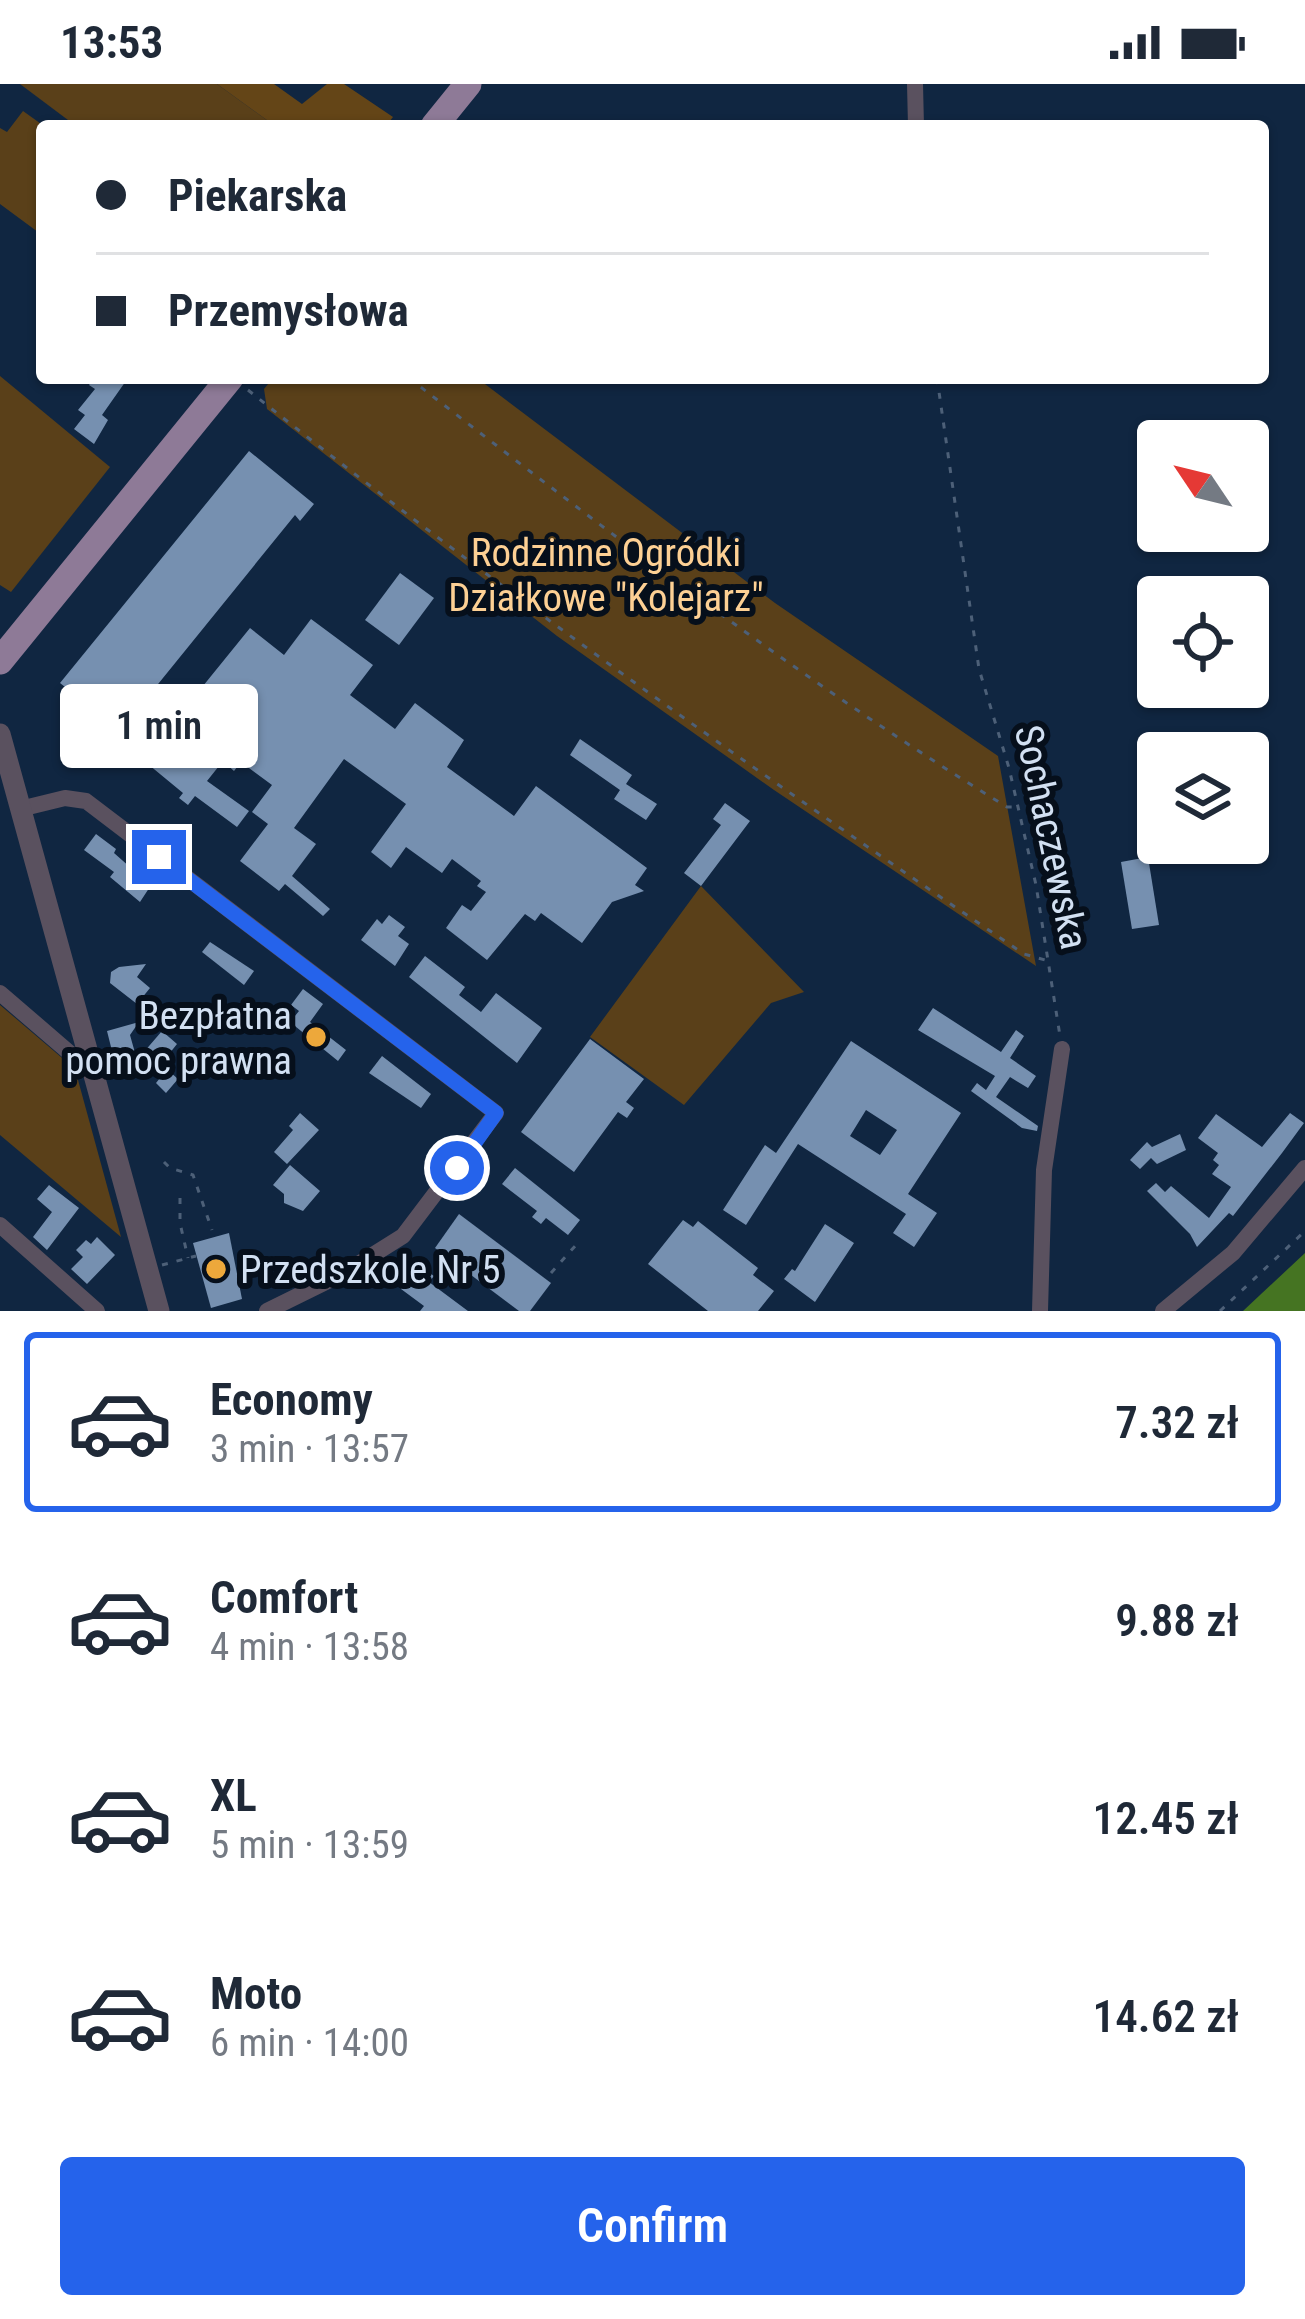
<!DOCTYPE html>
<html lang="en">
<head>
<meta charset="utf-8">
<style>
	:root { --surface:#fff; --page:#f2f2f3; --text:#1f2937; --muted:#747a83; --line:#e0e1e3; --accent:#2563eb }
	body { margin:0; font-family:"Roboto Condensed",sans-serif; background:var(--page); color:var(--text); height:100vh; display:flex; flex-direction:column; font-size:45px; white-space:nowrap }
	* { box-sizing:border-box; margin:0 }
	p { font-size:39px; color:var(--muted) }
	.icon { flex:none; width:66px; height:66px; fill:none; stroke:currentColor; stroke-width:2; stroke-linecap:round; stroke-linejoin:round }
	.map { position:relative; height:1227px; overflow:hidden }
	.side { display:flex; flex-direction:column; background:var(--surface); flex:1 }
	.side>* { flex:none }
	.guide { position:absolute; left:36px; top:36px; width:1233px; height:264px; border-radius:12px; box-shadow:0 3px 9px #0004; display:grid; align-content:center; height:264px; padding:0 60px; background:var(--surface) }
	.needle { width:78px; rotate:305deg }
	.fabs { position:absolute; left:1137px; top:336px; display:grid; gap:24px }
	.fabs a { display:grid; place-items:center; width:132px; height:132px; border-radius:12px; background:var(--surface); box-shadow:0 3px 9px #0004; font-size:60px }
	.end { position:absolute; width:54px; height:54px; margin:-27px; border:15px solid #2563eb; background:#fff; box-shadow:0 0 0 6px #fff }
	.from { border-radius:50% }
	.bubble { position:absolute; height:84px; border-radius:12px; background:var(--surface); box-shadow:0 3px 9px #0004; font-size:39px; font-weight:600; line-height:84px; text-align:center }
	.guide b { display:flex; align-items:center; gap:42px; height:114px; font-size:45px }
	.guide b+b { border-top:3px solid var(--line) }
	.guide i { width:30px; height:30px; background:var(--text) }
	ul { padding:21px 0 0; list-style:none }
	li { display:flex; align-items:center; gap:36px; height:180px; margin:0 24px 18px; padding:0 36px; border:6px solid transparent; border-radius:12px }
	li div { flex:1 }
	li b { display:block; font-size:45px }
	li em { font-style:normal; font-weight:600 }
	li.selected { border-color:var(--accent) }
	li>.icon { width:108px; height:108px; stroke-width:1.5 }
	.action { display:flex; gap:24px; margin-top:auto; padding:24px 60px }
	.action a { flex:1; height:138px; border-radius:12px; background:var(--accent); color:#fff; font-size:48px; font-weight:600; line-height:138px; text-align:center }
	.status { display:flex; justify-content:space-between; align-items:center; height:84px; padding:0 60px; background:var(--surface); direction:ltr }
	.status svg { height:33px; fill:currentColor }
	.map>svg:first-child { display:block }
	.green { fill:#5a4019 }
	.forest { fill:#644517 }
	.water { fill:#457422 }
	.building { fill:#7690b0; fill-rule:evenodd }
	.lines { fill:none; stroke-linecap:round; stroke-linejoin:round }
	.path { stroke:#4d6078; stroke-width:3; stroke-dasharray:6 9; stroke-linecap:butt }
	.minor { stroke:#5a515f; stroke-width:16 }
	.tertiary { stroke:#5a515f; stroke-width:21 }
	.primary { stroke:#8e7a97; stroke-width:27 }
	.route { stroke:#2563eb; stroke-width:15 }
	.poi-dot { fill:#eda83b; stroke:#060f1b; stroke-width:4.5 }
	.labels { text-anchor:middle; stroke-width:12; stroke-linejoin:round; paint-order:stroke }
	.park-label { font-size:39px; fill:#fdd094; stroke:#060f1b }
	.street-label { font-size:39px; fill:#d2e0f2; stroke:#060f1b }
	.poi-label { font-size:39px; fill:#d2e0f2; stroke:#060f1b; text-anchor:end }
</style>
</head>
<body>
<div class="status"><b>13:53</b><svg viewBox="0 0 49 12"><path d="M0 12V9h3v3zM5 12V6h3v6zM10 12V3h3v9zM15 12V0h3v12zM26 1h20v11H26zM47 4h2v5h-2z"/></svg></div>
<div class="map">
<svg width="1305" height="1227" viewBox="0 0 1305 1227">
	<rect width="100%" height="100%" fill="#102641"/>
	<!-- green -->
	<g class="green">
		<polygon points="20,0 217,0 275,42 76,42"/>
		<polygon points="23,27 44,42 42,151 0,120 0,44 7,48"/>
		<polygon points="0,292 110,383 11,508 0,501"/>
		<polygon points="273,294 477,294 775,519 998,672 1036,882 774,706 557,552 267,325 264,305"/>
		<polygon points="701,802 804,908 771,919 684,1021 590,953"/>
		<polygon points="0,921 75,985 121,1153 0,1051"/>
	</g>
	<!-- forest -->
	<polygon class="forest" points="217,0 274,0 302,20 327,0 344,0 393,33 386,42 275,42"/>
	<!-- water -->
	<polygon class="water" points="1305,1169 1305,1227 1243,1227"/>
	<!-- building -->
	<g class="building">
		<polygon points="94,294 128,294 102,331 108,336 94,360 74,345 85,331 78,326 95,305 89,301"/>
		<polygon points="249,367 314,420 300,437 295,431 120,647 60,599"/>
		<polygon points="400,489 434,514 399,561 365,536"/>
		<polygon points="311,535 373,581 350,611 395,645 415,619 464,656 447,683 514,732 536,702 647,784 635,801 644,807 612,818 582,859 541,829 535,837 525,830 487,876 446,844 462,821 471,827 486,808 477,802 481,797 452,775 442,789 406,763 391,784 371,768 406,720 344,675 294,744 316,760 292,792 330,825 323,832 285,800 279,807 240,777 268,740 252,728 272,701 241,678 234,687 223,677 207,697 249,727 237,743 195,712 188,721 179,714 183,709 143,676 250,544 284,571"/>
		<polygon points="580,655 632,691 626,700 657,720 646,736 614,715 620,706 570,671"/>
		<polygon points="725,719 750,737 701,802 684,789 721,741 713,735"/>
		<polygon points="96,750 116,765 114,769 131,784 140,774 159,789 140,818 110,793 114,788 84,766"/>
		<polygon points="1148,773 1159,841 1132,845 1121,778"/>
		<polygon points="389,831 405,843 398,852 409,860 395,882 361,856 377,835 382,840"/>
		<polygon points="210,858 254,887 244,901 202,868"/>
		<polygon points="425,872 465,903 459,911 481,928 496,909 542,944 517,979 409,893"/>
		<polygon points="146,880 137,893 150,904 137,920 110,899 111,888 119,883"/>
		<polygon points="303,905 323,920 310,938 346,966 338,977 290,938 299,927 291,921"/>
		<polygon points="933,924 1001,968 1016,946 1024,952 1010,974 1036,992 1028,1004 1010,993 996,1013 1038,1042 1037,1047 1022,1044 971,1007 977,999 986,1006 995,992 918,946"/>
		<polygon points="139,938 130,951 137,976 162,947 177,960 161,980 178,995 166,1009 156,999 160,994 144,981 123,987 116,983 107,947"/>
		<polygon points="590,955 644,995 626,1018 634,1024 627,1034 618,1028 574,1088 521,1048"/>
		<path d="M 851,957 L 961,1029 L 908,1110 L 937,1129 L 914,1163 L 893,1149 L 906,1130 L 798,1060 L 746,1141 L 723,1126 L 765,1061 L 776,1069 ZM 866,1026 L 897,1046 L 880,1071 L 850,1052 Z"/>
		<polygon points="382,972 431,1010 421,1024 369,989"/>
		<polygon points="300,1029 319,1046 287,1080 274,1068 293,1046 289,1042"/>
		<polygon points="1290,1029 1304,1039 1282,1069 1233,1132 1229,1129 1197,1163 1190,1150 1147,1107 1156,1099 1165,1108 1171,1102 1209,1134 1231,1103 1212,1090 1219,1081 1213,1076 1218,1069 1198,1054 1216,1030 1262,1063"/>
		<polygon points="1180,1050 1186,1066 1157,1080 1151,1074 1140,1085 1130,1076 1147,1058 1152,1063"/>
		<polygon points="290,1081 320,1107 303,1127 284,1119 284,1110 273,1101"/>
		<polygon points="515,1084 580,1136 568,1151 546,1134 541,1140 532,1133 537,1127 502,1100"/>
		<polygon points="49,1101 79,1124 47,1166 33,1153 52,1128 37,1115"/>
		<polygon points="459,1130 551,1199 530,1227 519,1227 435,1164"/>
		<polygon points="683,1136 693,1143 698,1137 758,1184 753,1191 774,1207 758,1227 708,1227 648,1180"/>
		<polygon points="825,1140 854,1159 815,1218 784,1195 792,1185 795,1187"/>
		<polygon points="229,1149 242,1215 211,1224 193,1159"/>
		<polygon points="97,1153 115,1171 87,1200 71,1185 83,1173 76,1166 86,1156 91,1160"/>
		<polygon points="418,1181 434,1192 429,1198 468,1227 420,1227 424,1222 401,1205"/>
	</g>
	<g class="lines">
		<!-- path -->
		<g class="path">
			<path d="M 409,294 C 603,444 798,595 1007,723 L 1018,723"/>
			<polyline points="937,294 979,585 1009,684 1036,801 1060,952"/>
			<path d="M 248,306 C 498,506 759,690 1024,870 L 1045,876"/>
			<polyline points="164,1078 170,1084 193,1091 212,1146"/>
			<polyline points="180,1114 180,1139 188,1174"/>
			<polyline points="162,1181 196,1172"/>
			<polyline points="551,1189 576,1161"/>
			<polyline points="1220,1227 1305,1147"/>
		</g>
		<!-- minor -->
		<g class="minor">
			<polyline points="915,0 916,42"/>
			<polyline points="20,725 65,714 86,717 496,1029 403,1152 344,1189 267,1227"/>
			<polyline points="0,909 72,971 88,971"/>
			<polyline points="0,1141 97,1227"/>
			<polyline points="1040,1227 1044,1086 1062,965"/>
			<polyline points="1163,1227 1233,1169 1305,1084"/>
		</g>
		<!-- tertiary -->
		<polyline class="tertiary" points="0,650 159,1227"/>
		<!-- primary -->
		<g class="primary">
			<polyline points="434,42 468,0"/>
			<polyline points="0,577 230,294"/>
		</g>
	</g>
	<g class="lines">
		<!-- route -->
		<polyline class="route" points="159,773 496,1029 457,1084"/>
	</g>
	<!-- markers -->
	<g class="poi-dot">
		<circle cx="316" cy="953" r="12"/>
		<circle cx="216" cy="1185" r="12"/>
	</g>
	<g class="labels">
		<!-- park labels -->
		<g class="park-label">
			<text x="606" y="482">Rodzinne Ogródki<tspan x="606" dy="45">Działkowe "Kolejarz"</tspan></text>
		</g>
		<!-- street labels -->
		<g class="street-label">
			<text transform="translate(1052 753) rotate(78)" y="14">Sochaczewska</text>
		</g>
		<!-- poi labels -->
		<g class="poi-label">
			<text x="292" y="945">Bezpłatna<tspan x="292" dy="45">pomoc prawna</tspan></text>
			<text x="240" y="1199" text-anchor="start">Przedszkole Nr 5</text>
		</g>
	</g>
</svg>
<div class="fabs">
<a><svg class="needle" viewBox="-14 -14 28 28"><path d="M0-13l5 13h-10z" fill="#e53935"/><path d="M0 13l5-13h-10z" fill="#747a83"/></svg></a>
<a><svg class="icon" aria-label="locate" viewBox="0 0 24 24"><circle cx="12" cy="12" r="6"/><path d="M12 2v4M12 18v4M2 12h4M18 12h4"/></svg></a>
<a><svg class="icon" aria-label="layers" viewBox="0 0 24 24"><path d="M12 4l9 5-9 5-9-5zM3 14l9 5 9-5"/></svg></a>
</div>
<i class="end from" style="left:457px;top:1084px"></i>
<i class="end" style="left:159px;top:773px"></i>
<div class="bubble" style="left:60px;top:600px;width:198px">1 min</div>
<div class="guide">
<b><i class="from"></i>Piekarska</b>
<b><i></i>Przemysłowa</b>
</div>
</div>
<section class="side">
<ul>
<li class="selected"><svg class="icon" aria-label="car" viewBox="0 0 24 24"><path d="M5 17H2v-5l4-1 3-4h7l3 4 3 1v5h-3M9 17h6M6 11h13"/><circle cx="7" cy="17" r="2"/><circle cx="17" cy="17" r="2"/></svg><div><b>Economy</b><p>3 min · 13:57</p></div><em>7.32 zł</em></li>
<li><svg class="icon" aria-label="car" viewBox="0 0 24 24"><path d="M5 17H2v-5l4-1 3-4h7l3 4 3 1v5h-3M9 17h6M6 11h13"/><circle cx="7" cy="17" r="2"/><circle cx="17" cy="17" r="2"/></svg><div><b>Comfort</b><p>4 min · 13:58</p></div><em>9.88 zł</em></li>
<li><svg class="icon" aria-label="car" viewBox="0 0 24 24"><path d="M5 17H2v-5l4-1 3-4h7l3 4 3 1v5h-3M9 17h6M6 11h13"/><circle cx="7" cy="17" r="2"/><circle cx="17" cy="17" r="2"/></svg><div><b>XL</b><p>5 min · 13:59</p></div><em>12.45 zł</em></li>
<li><svg class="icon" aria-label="car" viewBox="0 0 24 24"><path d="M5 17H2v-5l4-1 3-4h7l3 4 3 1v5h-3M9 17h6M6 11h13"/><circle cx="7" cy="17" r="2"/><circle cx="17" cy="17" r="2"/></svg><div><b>Moto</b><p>6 min · 14:00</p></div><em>14.62 zł</em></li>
</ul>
<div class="action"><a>Confirm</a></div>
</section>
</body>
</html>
